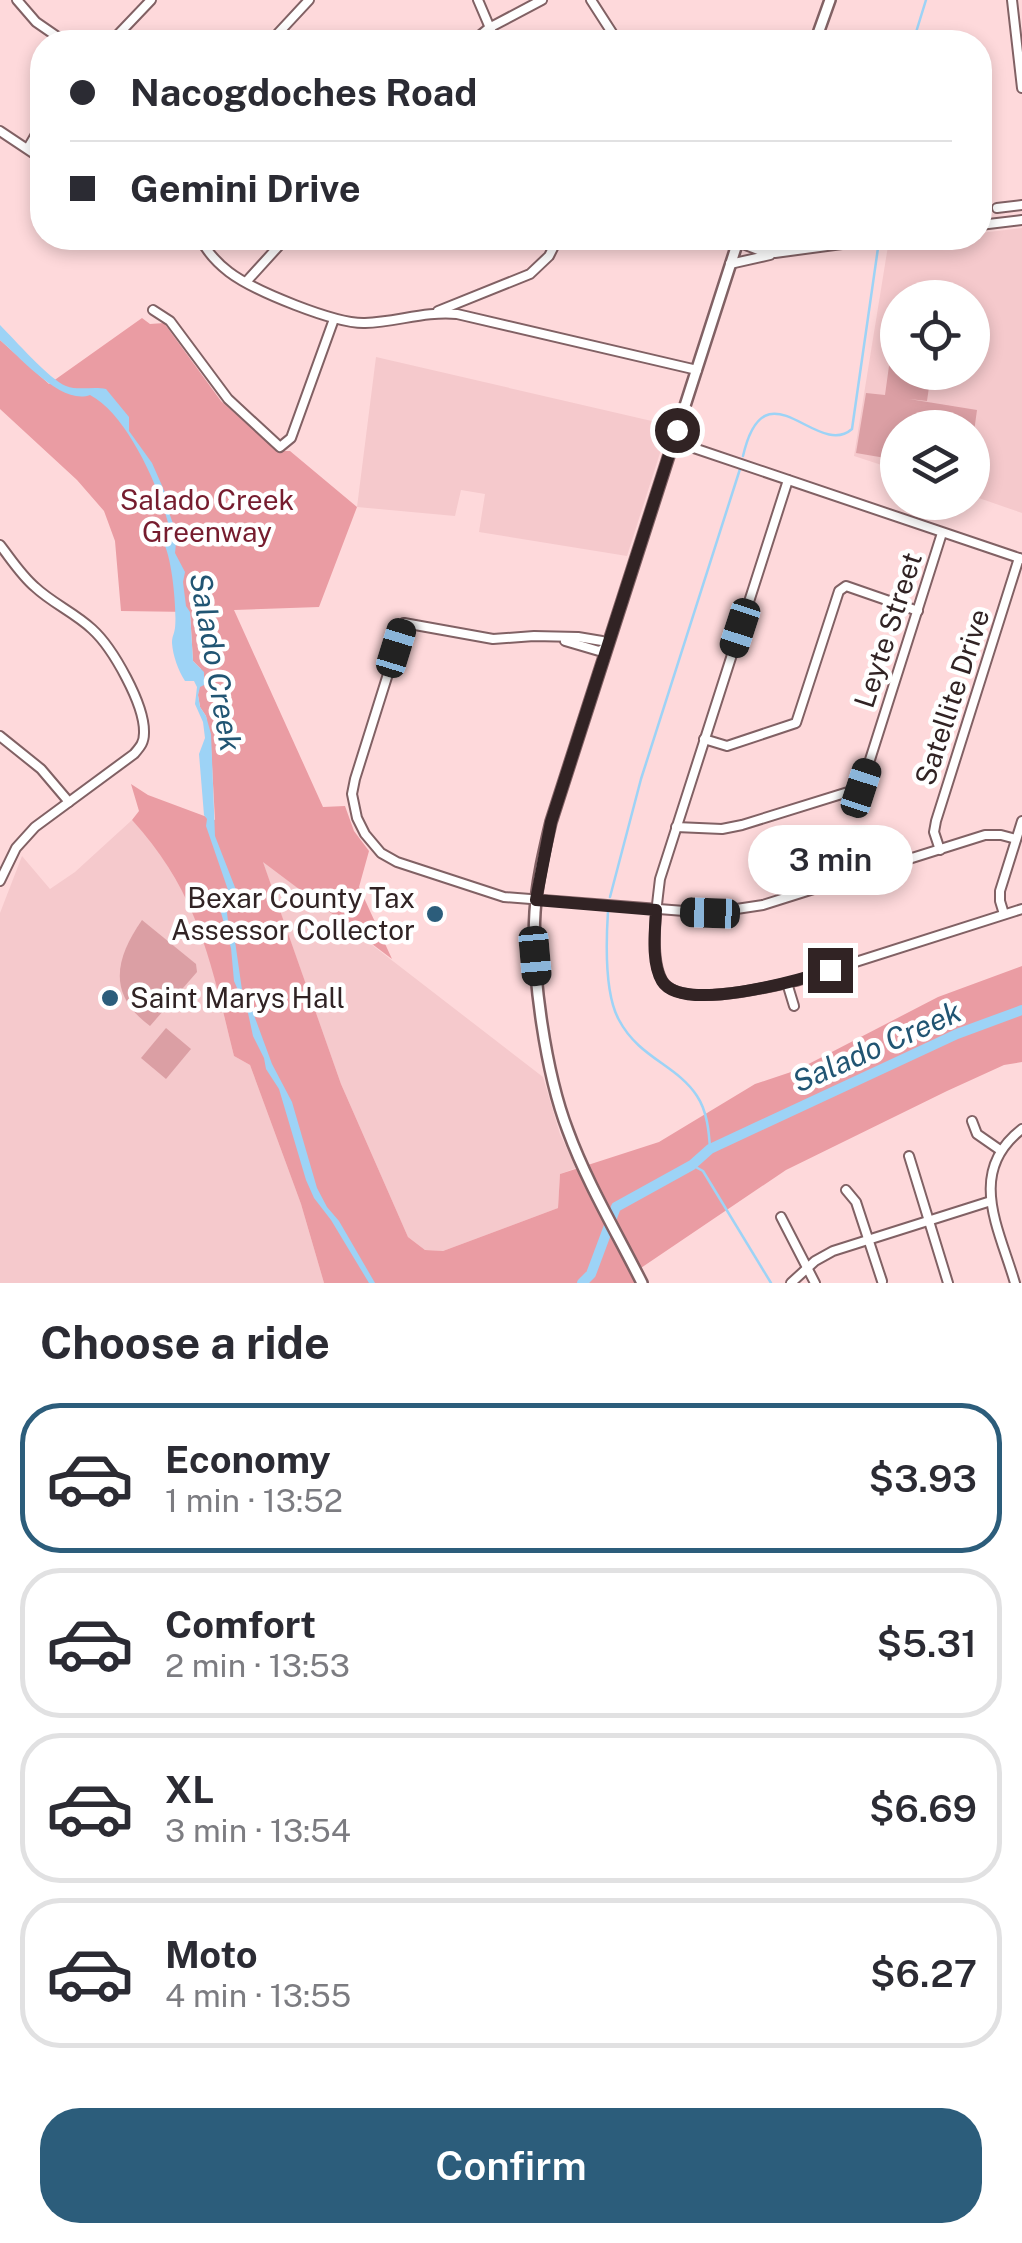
<!DOCTYPE html>
<html lang="en">
<head>
<meta charset="utf-8">
<style>
	:root { --surface:#fff; --page:#f2f2f3; --text:#2b2b33; --muted:#7c7c81; --line:#e1e1e2; --accent:#2c5d7b }
	body { margin:0; font-family:"Public Sans",sans-serif; background:var(--page); color:var(--text); height:100vh; display:flex; flex-direction:column; font-size:38px; white-space:nowrap }
	* { box-sizing:border-box; margin:0 }
	p { font-size:32px; color:var(--muted) }
	.icon { flex:none; width:55px; height:55px; fill:none; stroke:currentColor; stroke-width:2; stroke-linecap:round; stroke-linejoin:round }
	.map { position:relative; height:1283px; overflow:hidden }
	.details { display:flex; flex-direction:column; background:var(--surface); flex:1 }
	.details>* { flex:none }
	.hud { position:absolute; left:30px; top:30px; width:962px; height:220px; border-radius:40px; box-shadow:0 5px 15px #0003; display:grid; align-content:center; height:220px; padding:0 40px; background:var(--surface) }
	.tools { position:absolute; left:880px; top:280px; display:grid; gap:20px }
	.tools a { display:grid; place-items:center; width:110px; height:110px; border-radius:50%; background:var(--surface); box-shadow:0 5px 15px #0003; font-size:50px }
	.end { position:absolute; width:45px; height:45px; margin:-22px; border:12px solid #312324; background:#fff; box-shadow:0 0 0 5px #fff }
	.from { border-radius:50% }
	.bubble { position:absolute; height:70px; border-radius:35px; background:var(--surface); box-shadow:0 5px 15px #0003; font-size:32px; font-weight:600; line-height:70px; text-align:center }
	.car { position:absolute; width:30px; height:60px; margin:-30px -15px; border-radius:12px; box-shadow:0 0 8px 2px #0007; background:linear-gradient(#222 24%,#8ab4d8 0 40%,#222 0 76%,#8ab4d8 0 86%,#222 0) }
	.hud b { display:flex; align-items:center; gap:35px; height:95px; font-size:38px }
	.hud b+b { border-top:2px solid var(--line) }
	.hud i { width:25px; height:25px; background:var(--text) }
	ul { padding:0; list-style:none }
	li { display:flex; align-items:center; gap:30px; height:150px; margin:0 20px 15px; padding:0 20px; border:5px solid var(--line); border-radius:40px }
	li div { flex:1 }
	li b { display:block; font-size:38px }
	li em { font-style:normal; font-weight:600 }
	li.current { border-color:var(--accent) }
	li>.icon { width:90px; height:90px; stroke-width:1.5 }
	h2 { padding:0 40px; font-size:45px; line-height:120px }
	.button { display:flex; gap:20px; margin-top:auto; padding:20px 40px }
	.button a { flex:1; height:115px; border-radius:40px; background:var(--accent); color:#fff; font-size:40px; font-weight:600; line-height:115px; text-align:center }
	.map>svg:first-child { display:block }
	.built { fill:#f5c9cc; fill-rule:evenodd }
	.green { fill:#db9fa4 }
	.forest { fill:#ea9ca3 }
	.water { fill:#9dd3f6 }
	.lines { fill:none; stroke-linecap:round; stroke-linejoin:round }
	.stream { stroke:#9dd3f6; stroke-width:2.5 }
	.river { stroke:#9dd3f6; stroke-width:10 }
	.minor-casing { stroke:#816164; stroke-width:12 }
	.major-casing { stroke:#816164; stroke-width:14 }
	.minor { stroke:#fff; stroke-width:8 }
	.major { stroke:#fff; stroke-width:9 }
	.route { stroke:#312324; stroke-width:12 }
	.poi-dot { fill:#2c5d7b; stroke:#fff; stroke-width:4 }
	.labels { text-anchor:middle; stroke-width:9; stroke-linejoin:round; paint-order:stroke }
	.park-label { font-size:28px; fill:#761c2e; stroke:#fff }
	.street-label { font-size:28px; fill:#312324; stroke:#fff }
	.poi-label { font-size:28px; fill:#312324; stroke:#fff; text-anchor:end }
	.water-label { font-size:30px; font-style:italic; fill:#215573; stroke:#fff }
</style>
</head>
<body>
<div class="map">
<svg width="1022" height="1283" viewBox="0 0 1022 1283">
	<rect width="100%" height="100%" fill="#fed9db"/>
	<!-- built -->
	<g class="built">
		<path d="M 1022,228 L 1022,513 L 973,496 L 972,428 L 898,428 L 897,470 L 854,456 L 888,246 L 950,238 L 980,238 L 980,233 ZM 898,298 L 972,298 L 972,372 L 898,372 Z"/>
		<polygon points="376,357 669,425 627,556 479,532 485,494 461,490 455,516 357,507"/>
		<polygon points="132,820 155,845 191,905 205,939 234,1056 250,1065 301,1204 324,1283 0,1283 0,913 22,856 50,889 75,872"/>
		<polygon points="262,860 543,1077 560,1134 576,1168 560,1174 558,1208 443,1251 425,1250 408,1237 341,1084"/>
	</g>
	<!-- green -->
	<g class="green">
		<polygon points="896,315 898,372 931,373 927,401 909,399 977,410 973,439 972,428 898,428 897,460 856,453 866,393 885,395"/>
		<path d="M 142,920 L 196,964 L 197,972 L 150,1026 C 107,994 115,959 142,920 Z"/>
		<polygon points="166,1028 191,1049 166,1079 141,1058"/>
	</g>
	<!-- forest -->
	<path class="forest" d="M 142,318 L 150,324 L 164,323 L 221,401 L 277,451 L 290,451 L 357,507 L 319,607 L 234,610 L 323,807 L 345,806 L 354,831 L 369,851 L 359,887 L 392,959 L 263,862 L 341,1084 L 408,1237 L 425,1250 L 443,1251 L 558,1208 L 560,1174 L 659,1142 L 755,1084 L 797,1070 L 938,997 L 1022,966 L 1022,1062 L 1004,1065 L 947,1091 L 786,1170 L 632,1274 L 635,1283 L 324,1283 L 301,1204 L 250,1065 L 234,1056 C 211,964 199,893 132,820 L 139,811 L 131,784 L 148,795 L 215,820 L 211,746 L 206,716 L 200,707 L 198,695 L 201,669 L 193,661 L 190,612 L 121,611 L 115,541 L 104,511 L 77,480 L 0,409 L 0,340 L 49,384 Z"/>
	<!-- water -->
	<path class="water" d="M 0,325 C 14,339 50,380 66,386 C 79,391 93,386 106,389 L 129,417 L 129,431 L 152,463 L 167,497 L 168,510 L 177,534 L 175,553 L 185,572 L 183,582 L 186,606 L 190,612 L 193,661 L 204,672 L 204,685 L 200,687 L 198,695 L 200,707 L 206,716 L 211,734 L 215,836 L 236,890 L 235,900 L 228,907 L 227,913 L 229,929 L 235,941 L 242,990 L 251,1007 L 272,1064 L 292,1102 L 317,1188 L 327,1207 L 339,1221 L 375,1283 L 369,1283 L 331,1220 L 314,1198 L 306,1180 L 279,1089 L 266,1069 L 264,1058 L 253,1036 L 248,1013 L 234,981 L 231,948 L 220,909 L 228,897 L 228,890 L 206,826 L 207,819 L 204,815 L 199,754 L 205,738 L 203,722 L 195,704 L 197,687 L 194,681 L 185,681 C 178,670 173,656 172,643 C 172,636 174,635 175,628 C 177,610 172,556 163,542 L 166,537 L 171,536 C 164,496 128,414 90,395 C 62,406 20,357 0,340 Z"/>
	<g class="lines">
		<!-- stream -->
		<g class="stream">
			<polyline points="913,42 926,0"/>
			<path d="M 743,456 C 765,361 817,460 852,429 L 878,248"/>
			<polyline points="610,897 641,779 740,469"/>
			<path d="M 608,911 C 606,942 604,993 619,1020 C 639,1058 677,1065 697,1096 C 707,1111 709,1131 710,1149"/>
			<polyline points="692,1165 703,1171 771,1283"/>
		</g>
		<!-- river -->
		<polyline class="river" points="582,1283 591,1274 616,1207 692,1165 710,1149 957,1034 1022,1010"/>
		<defs>
			<g id="minor">
				<polyline points="17,0 36,22 65,42"/>
				<polyline points="478,0 496,42"/>
				<polyline points="591,0 618,42"/>
				<polyline points="1012,0 1022,88"/>
				<polyline points="111,42 151,0"/>
				<polyline points="270,42 309,0"/>
				<polyline points="472,42 489,28 542,0"/>
				<polyline points="0,131 42,159"/>
				<polyline points="28,148 42,124"/>
				<polyline points="997,208 1022,205"/>
				<polyline points="980,225 1022,220"/>
				<path d="M 200,238 C 207,252 216,262 229,272 C 254,291 335,324 365,323 C 397,322 425,311 457,314 L 697,370"/>
				<polyline points="727,238 761,251 775,253 887,238"/>
				<polyline points="730,264 770,255"/>
				<polyline points="246,282 286,238"/>
				<polyline points="153,310 170,321 228,399 280,447 291,438 334,319"/>
				<polyline points="438,311 530,274 549,256 558,238"/>
				<polyline points="673,441 1022,559"/>
				<path d="M 788,480 L 660,879 C 657,905 649,956 662,980 C 678,1010 769,987 796,981 L 1022,909"/>
				<path d="M 0,545 C 11,559 21,575 35,587 C 52,603 75,613 92,629 C 113,648 145,705 144,733 C 144,743 140,747 134,754 L 35,827 L 16,848 L 0,881"/>
				<polyline points="565,641 599,651 607,647"/>
				<polyline points="607,647 602,641 578,637 534,636 493,639 404,623 355,779 352,794 357,818 365,834 381,853 397,862 504,897 710,913 763,905 985,835 1001,835 1016,839"/>
				<polyline points="0,736 41,769 69,802"/>
				<polyline points="704,739 727,746 796,723 839,591 846,586 918,611"/>
				<polyline points="676,827 722,829 742,825 861,788 942,533"/>
				<polyline points="940,850 934,832 936,821 1019,558"/>
				<polyline points="1004,914 1000,901 1000,891 1022,821"/>
				<polyline points="787,983 794,1006"/>
				<polyline points="972,1121 977,1134 1000,1150"/>
				<polyline points="909,1156 948,1283"/>
				<polyline points="846,1190 856,1202 882,1281"/>
				<polyline points="781,1217 815,1283"/>
				<polyline points="791,1283 815,1261 833,1251 991,1201"/>
				<path d="M 1015,1283 C 999,1228 966,1172 1022,1129"/>
			</g>
			<g id="major">
				<polyline points="815,42 830,0"/>
				<path d="M 642,1283 C 617,1233 587,1183 568,1131 C 546,1074 531,973 535,912 C 537,881 544,852 551,822 L 739,238"/>
			</g>
		</defs>
		<!-- minor casing -->
		<use href="#minor" class="minor-casing"/>
		<!-- major casing -->
		<use href="#major" class="major-casing"/>
		<!-- minor -->
		<use href="#minor" class="minor"/>
		<!-- major -->
		<use href="#major" class="major"/>
	</g>
	<g class="lines">
		<!-- route -->
		<path class="route" d="M 677,430 L 551,822 L 536,900 L 656,910 C 655,931 651,963 662,981 C 682,1014 800,980 830,970"/>
	</g>
	<!-- markers -->
	<g class="poi-dot">
		<circle cx="435" cy="914" r="10"/>
		<circle cx="110" cy="998" r="10"/>
	</g>
	<g class="labels">
		<!-- park labels -->
		<g class="park-label">
			<text x="207" y="510">Salado Creek<tspan x="207" dy="32">Greenway</tspan></text>
		</g>
		<!-- street labels -->
		<g class="street-label">
			<text transform="translate(888 630) rotate(-72)" y="10">Leyte Street</text>
			<text transform="translate(952 697) rotate(-72)" y="10">Satellite Drive</text>
		</g>
		<!-- poi labels -->
		<g class="poi-label">
			<text x="415" y="908">Bexar County Tax<tspan x="415" dy="32">Assessor Collector</tspan></text>
			<text x="130" y="1008" text-anchor="start">Saint Marys Hall</text>
		</g>
		<!-- water labels -->
		<g class="water-label">
			<text transform="translate(215 662) rotate(80)" y="10">Salado Creek</text>
			<text transform="translate(877 1047) rotate(-24)" y="10">Salado Creek</text>
		</g>
	</g>
</svg>
<div class="tools">
<a><svg class="icon" aria-label="locate" viewBox="0 0 24 24"><circle cx="12" cy="12" r="6"/><path d="M12 2v4M12 18v4M2 12h4M18 12h4"/></svg></a>
<a><svg class="icon" aria-label="layers" viewBox="0 0 24 24"><path d="M12 4l9 5-9 5-9-5zM3 14l9 5 9-5"/></svg></a>
</div>
<i class="end from" style="left:677px;top:430px"></i>
<i class="end" style="left:830px;top:970px"></i>
<div class="bubble" style="left:748px;top:825px;width:165px">3 min</div>
<i class="car" style="left:740px;top:628px;rotate:198deg"></i>
<i class="car" style="left:396px;top:648px;rotate:17deg"></i>
<i class="car" style="left:861px;top:788px;rotate:18deg"></i>
<i class="car" style="left:710px;top:913px;rotate:272deg"></i>
<i class="car" style="left:535px;top:956px;rotate:175deg"></i>
<div class="hud">
<b><i class="from"></i>Nacogdoches Road</b>
<b><i></i>Gemini Drive</b>
</div>
</div>
<section class="details">
<h2>Choose a ride</h2>
<ul>
<li class="current"><svg class="icon" aria-label="car" viewBox="0 0 24 24"><path d="M5 17H2v-5l4-1 3-4h7l3 4 3 1v5h-3M9 17h6M6 11h13"/><circle cx="7" cy="17" r="2"/><circle cx="17" cy="17" r="2"/></svg><div><b>Economy</b><p>1 min · 13:52</p></div><em>$3.93</em></li>
<li><svg class="icon" aria-label="car" viewBox="0 0 24 24"><path d="M5 17H2v-5l4-1 3-4h7l3 4 3 1v5h-3M9 17h6M6 11h13"/><circle cx="7" cy="17" r="2"/><circle cx="17" cy="17" r="2"/></svg><div><b>Comfort</b><p>2 min · 13:53</p></div><em>$5.31</em></li>
<li><svg class="icon" aria-label="car" viewBox="0 0 24 24"><path d="M5 17H2v-5l4-1 3-4h7l3 4 3 1v5h-3M9 17h6M6 11h13"/><circle cx="7" cy="17" r="2"/><circle cx="17" cy="17" r="2"/></svg><div><b>XL</b><p>3 min · 13:54</p></div><em>$6.69</em></li>
<li><svg class="icon" aria-label="car" viewBox="0 0 24 24"><path d="M5 17H2v-5l4-1 3-4h7l3 4 3 1v5h-3M9 17h6M6 11h13"/><circle cx="7" cy="17" r="2"/><circle cx="17" cy="17" r="2"/></svg><div><b>Moto</b><p>4 min · 13:55</p></div><em>$6.27</em></li>
</ul>
<div class="button"><a>Confirm</a></div>
</section>
</body>
</html>
